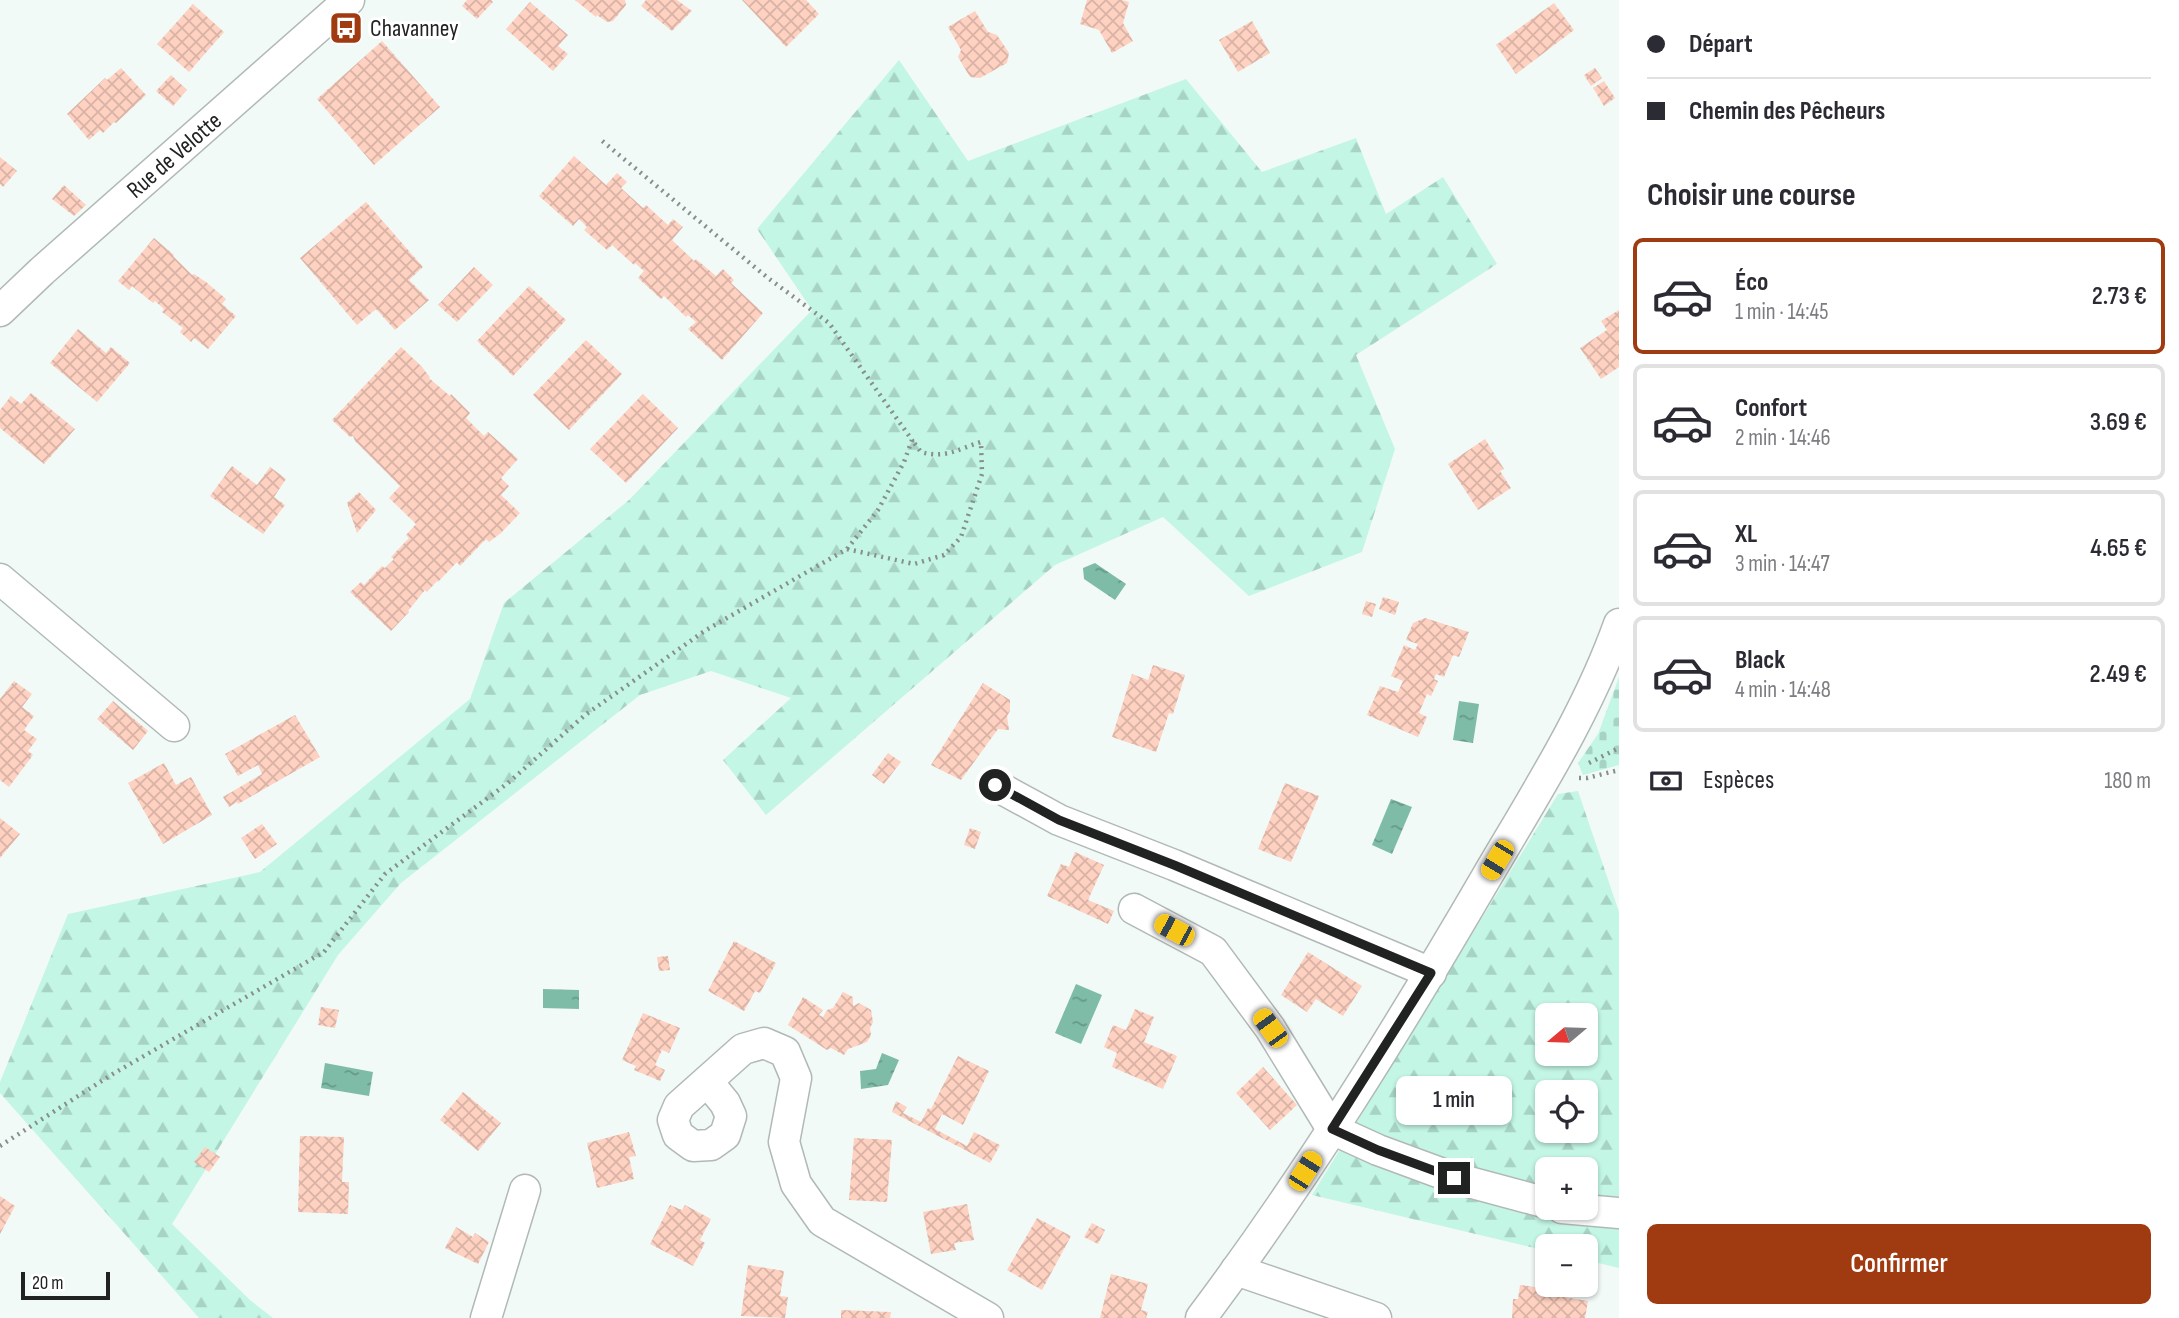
<!DOCTYPE html>
<html lang="fr">
<head>
<meta charset="utf-8">
<style>
	:root { --surface:#fff; --page:#f7f7f7; --text:#2b2b33; --muted:#7c7c81; --line:#e1e1e2; --accent:#a03a11 }
	body { margin:0; font-family:"Sofia Sans Condensed",sans-serif; background:var(--page); color:var(--text); height:100vh; display:flex; flex-direction:column; font-size:26px; white-space:nowrap }
	* { box-sizing:border-box; margin:0 }
	p { font-size:23px; color:var(--muted) }
	.icon { flex:none; width:38px; height:38px; fill:none; stroke:currentColor; stroke-width:2; stroke-linecap:round; stroke-linejoin:round }
	.map { position:relative; flex:1; overflow:hidden }
	.panel { display:flex; flex-direction:column; background:var(--surface); width:560px }
	.panel>* { flex:none }
	.hud { display:grid; align-content:center; height:154px; padding:0 28px; background:var(--surface) }
	.needle { width:46px; rotate:251deg }
	.buttons { position:absolute; left:1535px; top:1003px; display:grid; gap:14px }
	.buttons a { display:grid; place-items:center; width:63px; height:63px; border-radius:10px; background:var(--surface); box-shadow:0 2px 5px #0004; font-size:35px }
	.scale { position:absolute; left:21px; bottom:18px; width:89px; box-sizing:border-box; padding-left:7px; border:4px solid #202321; border-top:0; font-size:19px; line-height:24px; white-space:nowrap; color:#202321; -webkit-text-stroke:5px #fff; paint-order:stroke }
	.end { position:absolute; width:32px; height:32px; margin:-16px; border:9px solid #202321; background:#fff; box-shadow:0 0 0 4px #fff }
	.from { border-radius:50% }
	.bubble { position:absolute; height:49px; border-radius:10px; background:var(--surface); box-shadow:0 2px 5px #0004; font-size:23px; font-weight:600; line-height:49px; text-align:center }
	.car { position:absolute; width:21px; height:42px; margin:-21px -10px; border-radius:9px; box-shadow:0 0 5px 2px #0007; background:linear-gradient(#f5c518 24%,#345 0 40%,#f5c518 0 76%,#345 0 86%,#f5c518 0) }
	.hud b { display:flex; align-items:center; gap:24px; height:66px; font-size:26px }
	.hud b+b { border-top:2px solid var(--line) }
	.hud i { width:18px; height:18px; background:var(--text) }
	ul { padding:0; list-style:none }
	li { display:flex; align-items:center; gap:21px; height:116px; margin:0 14px 10px; padding:0 14px; border:4px solid var(--line); border-radius:10px }
	li div { flex:1 }
	li b { display:block; font-size:26px }
	li em { font-style:normal; font-weight:600 }
	li.active { border-color:var(--accent) }
	li>.icon { width:63px; height:63px; stroke-width:1.5 }
	h2 { padding:0 28px; font-size:32px; line-height:84px }
	.pay { display:flex; align-items:center; gap:18px; height:77px; padding:0 28px; font-size:26px }
	.pay p { margin-inline-start:auto }
	.action { display:flex; gap:14px; margin-top:auto; padding:14px 28px }
	.action a { flex:1; height:80px; border-radius:10px; background:var(--accent); color:#fff; font-size:28px; font-weight:600; line-height:80px; text-align:center }
	main { display:flex; flex:1; min-height:0 }
	.map>svg:first-child { display:block }
	.forest { fill:url(#forest-firs); fill-rule:evenodd }
	.cemetery { fill:url(#cemetery-stones) }
	.water { fill:url(#water-ripples) }
	.building { fill:url(#building-cross-hatch) }
	.lines { fill:none; stroke-linecap:round; stroke-linejoin:round }
	.minor-casing { stroke:#b1b9b6; stroke-width:33 }
	.path { stroke:#888e8b; stroke-width:4.5; stroke-dasharray:2 5; stroke-linecap:butt }
	.minor { stroke:#fff; stroke-width:30 }
	.route { stroke:#202321; stroke-width:9 }
	.labels { text-anchor:middle; stroke-width:6; stroke-linejoin:round; paint-order:stroke }
	.poi-label { font-size:24px; fill:#202321; stroke:#fff; text-anchor:start }
	.street-label { font-size:24px; fill:#202321; stroke:#fff }
</style>
</head>
<body>
<main>
<div class="map">
<svg width="1619" height="1318" viewBox="0 0 1619 1318">
	<defs>
		<pattern id="forest-firs" width="22" height="20" patternUnits="userSpaceOnUse" patternTransform="scale(1.75)"><rect width="22" height="20" fill="#c3f6e5"/><path d="M5 1l3.5 6h-7zM16 11l3.5 6h-7z" fill="#a7d3c4"/></pattern>
		<pattern id="cemetery-stones" width="16" height="16" patternUnits="userSpaceOnUse" patternTransform="scale(1.75)"><rect width="16" height="16" fill="#c3f6e5"/><path d="M2 7V4a2 2 0 0 1 4 0v3zM10 15v-3a2 2 0 0 1 4 0v3z" fill="#a7d3c4"/></pattern>
		<pattern id="water-ripples" width="26" height="14" patternUnits="userSpaceOnUse" patternTransform="scale(1.75)"><rect width="26" height="14" fill="#7ebca8"/><path d="M2 4q2-2 4 0t4 0M15 11q2-2 4 0t4 0" fill="none" stroke="#679888"/></pattern>
		<pattern id="building-cross-hatch" width="8" height="8" patternUnits="userSpaceOnUse" patternTransform="scale(1.75)"><rect width="8" height="8" fill="#fed1c1"/><path d="M0 0l8 8M0 8l8-8" fill="none" stroke="#d9b3a6"/></pattern>
	</defs>
	<rect width="100%" height="100%" fill="#f2faf7"/>
	<!-- forest -->
	<g class="forest">
		<polygon points="899,60 968,161 1186,79 1262,172 1356,138 1386,214 1443,177 1497,264 1356,355 1395,449 1362,552 1249,596 1163,517 1055,565 766,815 723,760 791,698 711,671 640,695 401,883 338,955 172,1224 250,1300 273,1318 199,1318 0,1093 0,1082 68,914 260,872 470,699 504,603 629,500 812,310 757,229"/>
		<path d="M 1578,791 L 1619,912 L 1619,1268 L 1586,1260 L 1586,1246 L 1547,1246 L 1547,1251 L 1312,1195 L 1558,794 ZM 1547,1015 L 1586,1015 L 1586,1054 L 1547,1054 ZM 1547,1092 L 1586,1092 L 1586,1130 L 1547,1130 ZM 1547,1169 L 1586,1169 L 1586,1208 L 1547,1208 Z"/>
	</g>
	<!-- cemetery -->
	<polygon class="cemetery" points="1619,677 1619,765 1583,775 1578,763 1598,734"/>
	<!-- water -->
	<g class="water">
		<polygon points="1095,563 1126,584 1115,600 1084,579 1083,568"/>
		<polygon points="1459,701 1479,704 1473,743 1453,740"/>
		<polygon points="1391,799 1412,807 1392,854 1372,845"/>
		<polygon points="1076,984 1102,995 1081,1044 1055,1033"/>
		<polygon points="543,989 579,990 579,1009 543,1008"/>
		<polygon points="882,1053 899,1060 888,1085 861,1089 860,1071 876,1069"/>
		<polygon points="325,1063 373,1072 369,1096 321,1088"/>
	</g>
	<!-- building -->
	<g class="building">
		<polygon points="467,0 491,0 493,2 477,19 462,6"/>
		<polygon points="575,0 625,0 626,5 613,21 607,22 597,15 596,17"/>
		<polygon points="646,0 677,0 692,11 672,31 641,6"/>
		<polygon points="742,0 806,0 819,14 786,47"/>
		<polygon points="1087,0 1122,0 1129,2 1123,23 1133,41 1112,53 1099,30 1080,24"/>
		<polygon points="530,2 568,35 558,46 568,54 553,71 506,29"/>
		<polygon points="1554,3 1574,30 1516,74 1496,45"/>
		<polygon points="193,4 224,32 189,72 157,44"/>
		<polygon points="975,11 988,32 997,35 1009,53 1007,63 980,78 970,77 958,57 961,50 948,27"/>
		<polygon points="1252,21 1270,53 1238,72 1219,40"/>
		<polygon points="382,41 440,107 374,165 317,99"/>
		<polygon points="121,68 146,95 116,123 114,122 103,133 100,130 89,140 67,114 105,78 107,80"/>
		<polygon points="1595,68 1602,78 1591,86 1584,75"/>
		<polygon points="171,75 187,90 173,106 156,91"/>
		<polygon points="1604,81 1615,98 1604,106 1593,88"/>
		<polygon points="574,156 606,185 617,173 627,182 621,188 643,208 646,205 668,225 673,219 683,227 672,240 694,261 696,259 716,276 723,269 734,280 731,283 763,313 722,360 688,329 696,322 688,315 686,317 664,296 661,299 638,278 644,271 635,263 634,265 612,245 607,250 584,230 587,227 579,219 573,226 539,196"/>
		<polygon points="0,157 17,171 3,187 0,184"/>
		<polygon points="64,185 86,205 74,216 52,199"/>
		<polygon points="366,202 423,267 409,280 429,300 395,330 376,309 357,325 300,258"/>
		<polygon points="154,238 174,255 173,256 192,275 194,274 206,282 226,299 222,304 236,316 208,349 194,338 191,342 180,332 183,328 162,312 164,309 155,301 153,303 132,286 129,290 118,281"/>
		<polygon points="474,267 493,285 457,322 438,305"/>
		<polygon points="529,286 566,320 513,376 477,341"/>
		<polygon points="1619,310 1619,367 1601,379 1580,348 1607,330 1601,321"/>
		<polygon points="78,329 106,353 111,347 130,363 97,402 50,363"/>
		<polygon points="586,340 622,374 569,430 533,395"/>
		<polygon points="401,347 421,366 430,377 429,378 450,396 451,394 470,413 466,418 484,436 488,432 518,459 501,478 509,486 501,495 520,513 501,533 489,542 486,539 460,566 457,562 438,582 437,581 427,592 425,590 408,611 409,612 391,631 350,592 361,582 364,585 382,566 385,568 394,559 391,557 409,538 406,535 416,524 389,498 400,486 355,441 353,436 350,437 332,420"/>
		<polygon points="31,393 75,429 44,464 0,428 0,410 11,396 21,404"/>
		<polygon points="643,394 678,428 626,483 590,449"/>
		<polygon points="1485,439 1504,469 1500,471 1511,488 1478,510 1448,464"/>
		<polygon points="232,466 257,485 270,467 286,479 274,497 285,505 263,534 210,496"/>
		<polygon points="359,492 376,510 357,533 347,503"/>
		<polygon points="1383,597 1399,602 1395,615 1379,609"/>
		<polygon points="1366,601 1376,604 1372,617 1362,614"/>
		<polygon points="1425,618 1469,632 1459,657 1453,655 1444,677 1436,674 1434,679 1438,681 1431,696 1427,694 1419,713 1427,717 1418,737 1367,715 1380,686 1398,692 1403,681 1391,676 1404,645 1415,650 1418,644 1406,640 1413,623"/>
		<polygon points="1153,665 1185,675 1173,714 1169,713 1156,752 1112,737 1132,674 1148,680"/>
		<polygon points="14,681 32,694 22,707 34,716 24,730 37,739 28,751 33,755 9,787 0,780 0,699"/>
		<polygon points="983,683 1010,700 1010,711 1007,716 1009,730 998,729 961,780 931,765"/>
		<polygon points="113,701 148,731 133,750 97,719"/>
		<polygon points="295,715 320,757 238,804 237,802 229,807 223,797 262,774 258,765 238,776 225,754"/>
		<polygon points="888,753 901,762 884,784 872,775"/>
		<polygon points="164,763 176,785 191,777 212,815 163,844 128,783"/>
		<polygon points="1285,783 1319,796 1291,862 1258,849"/>
		<polygon points="0,818 20,834 0,858"/>
		<polygon points="262,824 277,844 255,859 241,838"/>
		<polygon points="970,828 981,832 975,849 964,845"/>
		<polygon points="1075,852 1104,865 1088,900 1114,911 1108,924 1047,896 1061,864 1069,867"/>
		<polygon points="734,941 776,963 760,993 755,991 744,1011 708,991"/>
		<polygon points="1308,952 1362,986 1343,1016 1316,999 1307,1012 1281,995"/>
		<polygon points="668,956 670,970 659,971 657,957"/>
		<polygon points="843,992 853,997 853,1006 859,1003 871,1010 873,1022 870,1028 871,1035 867,1042 848,1049 844,1055 831,1048 827,1050 788,1025 803,997 823,1010 819,1015 823,1017 827,1010 833,1008"/>
		<polygon points="321,1007 339,1010 335,1028 318,1025"/>
		<polygon points="1135,1009 1154,1017 1144,1042 1177,1056 1163,1089 1112,1067 1117,1053 1104,1047 1113,1025 1126,1030"/>
		<polygon points="643,1013 680,1028 669,1053 662,1050 655,1065 665,1070 660,1081 634,1070 636,1066 622,1060"/>
		<polygon points="958,1056 989,1071 963,1125 942,1114 935,1129 967,1146 974,1132 1000,1145 990,1163 892,1112 896,1101 907,1107 903,1113 921,1122 928,1108 931,1109"/>
		<polygon points="1263,1067 1297,1105 1270,1130 1236,1093"/>
		<polygon points="1458,1081 1475,1092 1463,1110 1458,1106 1449,1120 1436,1110"/>
		<polygon points="463,1092 501,1123 478,1151 440,1120"/>
		<polygon points="629,1132 636,1156 629,1157 634,1179 597,1188 587,1143"/>
		<polygon points="300,1136 344,1137 342,1182 349,1182 348,1214 298,1212"/>
		<polygon points="854,1138 892,1140 887,1202 849,1200"/>
		<polygon points="205,1147 220,1157 209,1172 194,1162"/>
		<polygon points="0,1196 15,1206 0,1234"/>
		<polygon points="967,1204 974,1240 954,1243 956,1250 931,1254 923,1212"/>
		<polygon points="670,1205 682,1210 685,1205 711,1219 700,1240 705,1243 693,1266 650,1244"/>
		<polygon points="1037,1218 1071,1236 1042,1290 1007,1270"/>
		<polygon points="1092,1223 1105,1230 1098,1244 1084,1237"/>
		<polygon points="456,1227 473,1237 475,1233 489,1242 478,1264 445,1248"/>
		<polygon points="748,1265 784,1271 780,1296 788,1297 785,1318 741,1316"/>
		<polygon points="1111,1274 1148,1284 1141,1310 1148,1312 1146,1318 1100,1318"/>
		<polygon points="1520,1285 1551,1289 1552,1295 1588,1301 1585,1318 1512,1318 1513,1299 1518,1299"/>
		<polygon points="841,1310 891,1312 890,1318 841,1318"/>
	</g>
	<g class="lines">
		<defs>
			<g id="minor">
				<polyline points="0,311 42,271 349,0"/>
				<polyline points="0,579 174,726"/>
				<polyline points="995,785 1059,820 1174,865 1431,973"/>
				<polyline points="1134,909 1213,951 1270,1028 1332,1129 1378,1150 1454,1178 1547,1203"/>
				<polyline points="707,1081 725,1103 731,1116 725,1135 711,1145 693,1146 678,1135 673,1120 679,1106 743,1049 764,1043 785,1052 796,1078 784,1142 796,1184 822,1221 988,1318"/>
				<polyline points="1562,1208 1619,1213"/>
				<polyline points="1236,1270 1376,1318"/>
				<polyline points="486,1318 525,1190"/>
				<path d="M 1201,1318 C 1306,1178 1398,1029 1486,878 C 1534,796 1587,714 1619,624"/>
			</g>
		</defs>
		<!-- minor casing -->
		<use href="#minor" class="minor-casing"/>
		<!-- path -->
		<g class="path">
			<path d="M 847,549 L 914,564 L 944,555 L 961,537 L 982,474 L 981,442 C 958,449 945,459 921,452 L 912,440"/>
			<polyline points="1589,763 1619,748"/>
			<polyline points="1579,778 1587,778 1619,770"/>
			<polyline points="0,1146 111,1075 324,952 385,874 508,783 585,715 706,630 847,549 878,510 904,462 912,440 829,323 768,278 601,140"/>
		</g>
		<!-- minor -->
		<use href="#minor" class="minor"/>
	</g>
	<g class="lines">
		<!-- route -->
		<polyline class="route" points="995,785 1059,820 1174,865 1431,973 1332,1129 1378,1150 1454,1178"/>
	</g>
	<!-- icons -->
	<defs>
		<symbol id="bus-square" viewBox="-11 -11 22 22"><rect x="-9" y="-9" width="18" height="18" rx="4" fill="#a03a11" stroke="#fff"/><path d="M-5-6H5V4H4V6H2V4H-2V6H-4V4H-5ZM-3.5-4V0h7V-4ZM-3.5 1.2v1.5H-2V1.2ZM2 1.2v1.5H3.5V1.2Z" fill="#fff"/></symbol>
	</defs>
	<g fill-rule="evenodd">
		<use href="#bus-square" x="327" y="9" width="38" height="38"/>
	</g>
	<g class="labels">
		<!-- poi labels -->
		<g class="poi-label">
			<text x="370" y="36">Chavanney</text>
		</g>
		<!-- street labels -->
		<g class="street-label">
			<text transform="translate(174 155) rotate(-41)" y="8">Rue de Velotte</text>
		</g>
	</g>
</svg>
<div class="buttons">
<a><svg class="needle" viewBox="-14 -14 28 28"><path d="M0-13l5 13h-10z" fill="#e53935"/><path d="M0 13l5-13h-10z" fill="#7c7c81"/></svg></a>
<a><svg class="icon" aria-label="locate" viewBox="0 0 24 24"><circle cx="12" cy="12" r="6"/><path d="M12 2v4M12 18v4M2 12h4M18 12h4"/></svg></a>
<a>+</a>
<a>−</a>
</div>
<div class="scale">20 m</div>
<i class="end from" style="left:995px;top:785px"></i>
<i class="end" style="left:1454px;top:1178px"></i>
<div class="bubble" style="left:1396px;top:1076px;width:116px">1 min</div>
<i class="car" style="left:1497px;top:860px;rotate:211deg"></i>
<i class="car" style="left:1174px;top:930px;rotate:298deg"></i>
<i class="car" style="left:1270px;top:1028px;rotate:324deg"></i>
<i class="car" style="left:1305px;top:1171px;rotate:32deg"></i>
</div>
<section class="panel">
<div class="hud">
<b><i class="from"></i>Départ</b>
<b><i></i>Chemin des Pêcheurs</b>
</div>
<h2>Choisir une course</h2>
<ul>
<li class="active"><svg class="icon" aria-label="car" viewBox="0 0 24 24"><path d="M5 17H2v-5l4-1 3-4h7l3 4 3 1v5h-3M9 17h6M6 11h13"/><circle cx="7" cy="17" r="2"/><circle cx="17" cy="17" r="2"/></svg><div><b>Éco</b><p>1 min · 14:45</p></div><em>2.73 €</em></li>
<li><svg class="icon" aria-label="car" viewBox="0 0 24 24"><path d="M5 17H2v-5l4-1 3-4h7l3 4 3 1v5h-3M9 17h6M6 11h13"/><circle cx="7" cy="17" r="2"/><circle cx="17" cy="17" r="2"/></svg><div><b>Confort</b><p>2 min · 14:46</p></div><em>3.69 €</em></li>
<li><svg class="icon" aria-label="car" viewBox="0 0 24 24"><path d="M5 17H2v-5l4-1 3-4h7l3 4 3 1v5h-3M9 17h6M6 11h13"/><circle cx="7" cy="17" r="2"/><circle cx="17" cy="17" r="2"/></svg><div><b>XL</b><p>3 min · 14:47</p></div><em>4.65 €</em></li>
<li><svg class="icon" aria-label="car" viewBox="0 0 24 24"><path d="M5 17H2v-5l4-1 3-4h7l3 4 3 1v5h-3M9 17h6M6 11h13"/><circle cx="7" cy="17" r="2"/><circle cx="17" cy="17" r="2"/></svg><div><b>Black</b><p>4 min · 14:48</p></div><em>2.49 €</em></li>
</ul>
<div class="pay"><svg class="icon" aria-label="cash" viewBox="0 0 24 24"><path d="M3 7h18v10H3z"/><circle cx="12" cy="12" r="2"/></svg>Espèces<p>180 m</p></div>
<div class="action"><a>Confirmer</a></div>
</section>
</main>
</body>
</html>
